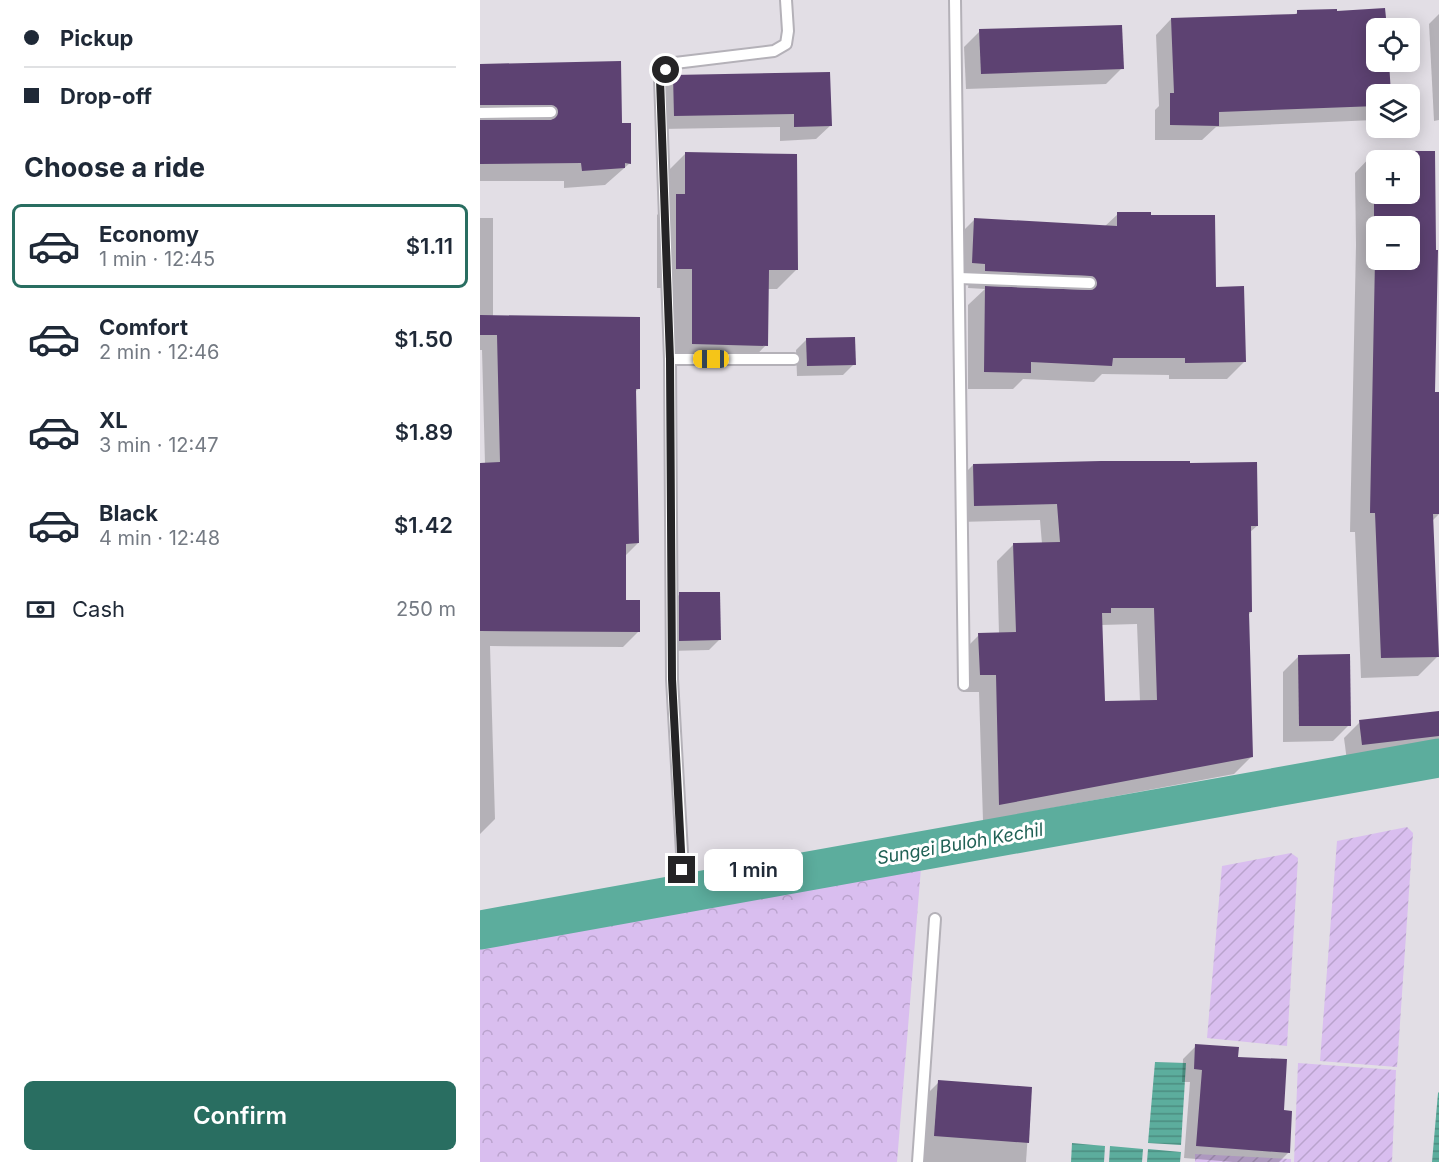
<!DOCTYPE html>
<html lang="en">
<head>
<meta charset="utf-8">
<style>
	:root { --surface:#fff; --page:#f6f6f7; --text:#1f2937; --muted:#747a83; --line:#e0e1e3; --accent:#296e61 }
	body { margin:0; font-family:Inter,sans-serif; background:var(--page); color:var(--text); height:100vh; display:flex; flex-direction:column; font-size:22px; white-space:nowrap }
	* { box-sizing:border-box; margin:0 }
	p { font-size:20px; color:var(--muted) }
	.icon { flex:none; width:33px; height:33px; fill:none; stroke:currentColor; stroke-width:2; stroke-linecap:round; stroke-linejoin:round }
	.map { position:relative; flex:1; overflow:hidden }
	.panel { display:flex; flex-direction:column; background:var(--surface); width:480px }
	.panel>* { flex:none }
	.guide { display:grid; align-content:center; height:132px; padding:0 24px; background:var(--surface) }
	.buttons { position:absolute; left:886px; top:18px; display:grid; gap:12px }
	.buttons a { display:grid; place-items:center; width:54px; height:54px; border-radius:9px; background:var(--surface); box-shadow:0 3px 15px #0003; font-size:30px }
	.end { position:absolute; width:27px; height:27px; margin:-14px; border:8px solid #252426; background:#fff; box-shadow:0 0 0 3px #fff }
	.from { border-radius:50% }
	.bubble { position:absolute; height:42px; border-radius:9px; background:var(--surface); box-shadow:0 3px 15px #0003; font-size:20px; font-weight:600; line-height:42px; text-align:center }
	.car { position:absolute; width:18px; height:36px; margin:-18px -9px; border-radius:8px; box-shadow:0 0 4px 2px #0007; background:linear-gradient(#f5c518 24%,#345 0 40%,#f5c518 0 76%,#345 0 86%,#f5c518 0) }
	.guide b { display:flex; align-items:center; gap:21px; height:57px; font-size:22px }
	.guide b+b { border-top:2px solid var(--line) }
	.guide i { width:15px; height:15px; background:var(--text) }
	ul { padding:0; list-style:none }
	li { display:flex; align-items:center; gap:18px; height:84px; margin:0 12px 9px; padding:0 12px; border:3px solid transparent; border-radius:9px }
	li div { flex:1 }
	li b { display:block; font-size:22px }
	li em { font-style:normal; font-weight:600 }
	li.current { border-color:var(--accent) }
	li>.icon { width:54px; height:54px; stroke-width:1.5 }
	h2 { padding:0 24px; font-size:27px; line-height:72px }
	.pay { display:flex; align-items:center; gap:15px; height:66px; padding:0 24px; font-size:22px }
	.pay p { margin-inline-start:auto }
	.cta { display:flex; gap:12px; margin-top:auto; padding:12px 24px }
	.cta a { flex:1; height:69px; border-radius:9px; background:var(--accent); color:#fff; font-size:24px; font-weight:600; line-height:69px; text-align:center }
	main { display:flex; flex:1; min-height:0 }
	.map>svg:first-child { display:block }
	.forest { fill:url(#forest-crowns) }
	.garden { fill:url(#garden-furrows) }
	.water { fill:url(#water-rules) }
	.shadow { fill:#0003; fill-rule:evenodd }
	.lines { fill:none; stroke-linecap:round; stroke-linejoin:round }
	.river { stroke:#5cad9d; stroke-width:39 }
	.building { fill:#5d4272; fill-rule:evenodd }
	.lane-casing { stroke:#b4b1b8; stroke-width:14 }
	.lane { stroke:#fff; stroke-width:10 }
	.route { stroke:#252426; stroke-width:8 }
	.labels { text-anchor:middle; stroke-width:6; stroke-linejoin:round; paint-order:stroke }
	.water-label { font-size:18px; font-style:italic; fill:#206155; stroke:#fff }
</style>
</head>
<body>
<main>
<section class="panel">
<div class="guide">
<b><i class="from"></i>Pickup</b>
<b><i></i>Drop-off</b>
</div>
<h2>Choose a ride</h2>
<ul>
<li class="current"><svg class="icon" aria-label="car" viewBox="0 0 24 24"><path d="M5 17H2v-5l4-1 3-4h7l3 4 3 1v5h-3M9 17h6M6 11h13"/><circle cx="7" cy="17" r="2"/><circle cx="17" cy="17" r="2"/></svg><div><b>Economy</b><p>1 min · 12:45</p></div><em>$1.11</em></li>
<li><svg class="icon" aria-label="car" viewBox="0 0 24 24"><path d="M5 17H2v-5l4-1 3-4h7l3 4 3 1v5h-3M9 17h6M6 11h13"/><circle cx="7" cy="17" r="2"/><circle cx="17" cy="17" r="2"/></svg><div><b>Comfort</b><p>2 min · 12:46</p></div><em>$1.50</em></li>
<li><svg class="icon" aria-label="car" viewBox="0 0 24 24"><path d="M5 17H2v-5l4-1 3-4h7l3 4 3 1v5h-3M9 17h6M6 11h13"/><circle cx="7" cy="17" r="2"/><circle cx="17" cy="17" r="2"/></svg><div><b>XL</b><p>3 min · 12:47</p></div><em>$1.89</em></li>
<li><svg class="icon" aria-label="car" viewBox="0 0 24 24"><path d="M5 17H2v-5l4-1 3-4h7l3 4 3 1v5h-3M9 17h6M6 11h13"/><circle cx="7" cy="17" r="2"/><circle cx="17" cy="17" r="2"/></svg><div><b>Black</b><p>4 min · 12:48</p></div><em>$1.42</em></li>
</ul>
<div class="pay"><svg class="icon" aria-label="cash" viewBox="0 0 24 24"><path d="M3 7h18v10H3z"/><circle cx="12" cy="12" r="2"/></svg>Cash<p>250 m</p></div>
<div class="cta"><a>Confirm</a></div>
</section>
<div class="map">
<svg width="959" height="1162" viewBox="0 0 959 1162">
	<defs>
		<pattern id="forest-crowns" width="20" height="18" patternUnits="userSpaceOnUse" patternTransform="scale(1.5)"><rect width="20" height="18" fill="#d9beef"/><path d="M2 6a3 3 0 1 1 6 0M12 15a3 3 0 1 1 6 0" fill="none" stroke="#baa3cd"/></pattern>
		<pattern id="garden-furrows" width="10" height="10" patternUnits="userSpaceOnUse" patternTransform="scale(1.5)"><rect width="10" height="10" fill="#d9beef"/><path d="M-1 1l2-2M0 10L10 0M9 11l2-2" fill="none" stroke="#baa3cd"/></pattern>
		<pattern id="water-rules" width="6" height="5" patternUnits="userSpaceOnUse" patternTransform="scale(1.5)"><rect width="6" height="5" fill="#5cad9d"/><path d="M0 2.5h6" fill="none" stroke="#4c8d80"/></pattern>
	</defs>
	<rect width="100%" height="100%" fill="#e2dee5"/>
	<!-- forest -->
	<polygon class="forest" points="441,868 417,1162 0,1162 0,946"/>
	<!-- garden -->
	<g class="garden">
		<polygon points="927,827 933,833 917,1067 840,1061 857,841"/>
		<polygon points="811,853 818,858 807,1046 727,1038 742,866"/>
		<polygon points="818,1063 916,1070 912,1162 814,1162"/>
		<polygon points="715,1154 811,1159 811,1162 715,1162"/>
	</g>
	<!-- water -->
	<g class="water">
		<polygon points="675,1062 706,1063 701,1145 668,1143"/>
		<polygon points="959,1092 959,1162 952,1162 958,1093"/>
		<polygon points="592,1143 625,1146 624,1162 591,1162"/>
		<polygon points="630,1146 663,1149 662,1162 629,1162"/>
		<polygon points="668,1149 701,1152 700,1162 667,1162"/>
	</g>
	<!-- shadow -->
	<g class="shadow">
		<polygon points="904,9 905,28 897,28 897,62 907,62 910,94 897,94 897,118 895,120 736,127 722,140 675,140 675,110 679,106 676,35 691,19 814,15 818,12 856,13"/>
		<polygon points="959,14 959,120 954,121 949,24"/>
		<polygon points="500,31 642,68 626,84 486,89 484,47"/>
		<polygon points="0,65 140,125 150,163 125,185 84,188 84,181 0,181"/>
		<polygon points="194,77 351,125 336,139 300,141 300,127 181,129 180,91"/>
		<path d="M 895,152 L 954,153 L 953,394 L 959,394 L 959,514 L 952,521 L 958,656 L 938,676 L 881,678 L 875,532 L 870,532 L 876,245 L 875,173 ZM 897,160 L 930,160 L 930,194 L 897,194 ZM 897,226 L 930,226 L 930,260 L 897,260 Z"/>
		<polygon points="206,153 317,269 297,289 287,289 286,345 267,365 193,363 193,288 177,288 177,215 186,206 186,173"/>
		<polygon points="638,214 734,288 764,362 747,379 689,379 689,375 622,374 614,382 543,379 533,389 488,389 488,305 505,289 488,288 489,280 475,279 477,237 495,219 624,227"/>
		<polygon points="0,218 13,218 13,317 159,388 155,392 158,543 145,556 145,602 159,631 143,647 10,646 15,819 0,834 0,464 5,464 2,350 0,350"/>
		<polygon points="327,339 374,364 363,375 317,376 316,350"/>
		<path d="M 493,465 L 777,526 L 769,533 L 771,612 L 768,615 L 771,757 L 754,774 L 503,821 L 499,692 L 483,692 L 482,652 L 499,635 L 519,634 L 517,561 L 534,544 L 562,544 L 560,520 L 478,522 L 476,482 ZM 657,624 L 660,702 L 623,703 L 621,625 Z"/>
		<polygon points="200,594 239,640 229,650 189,651 189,604"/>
		<polygon points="819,656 869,725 853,741 803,742 803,672"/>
		<polygon points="959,712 959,741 949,751 867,761 864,738 880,722"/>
		<polygon points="716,1046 757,1058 803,1111 809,1152 799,1162 753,1162 704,1158 710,1082 702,1082 703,1059"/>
		<polygon points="459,1082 551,1089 546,1162 438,1162 443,1098"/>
	</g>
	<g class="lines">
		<!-- river -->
		<polyline class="river" points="0,930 959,758"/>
	</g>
	<!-- building -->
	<g class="building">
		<polygon points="905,8 907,28 897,28 897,62 909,62 911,94 897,94 897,106 739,112 739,126 690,125 690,93 694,93 691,18 817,14 817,10 857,9 857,11"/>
		<polygon points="642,25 644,69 501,74 499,29"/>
		<polygon points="141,61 142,123 151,123 151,164 145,163 145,168 102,171 101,163 0,164 0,120 71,120 75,118 78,112 77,108 71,105 0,105 0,64"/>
		<polygon points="350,72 352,126 314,127 314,114 194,116 193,75"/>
		<polygon points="930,151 955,151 956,250 958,250 955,392 959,392 959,514 953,514 959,657 901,658 895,513 890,513 895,260 930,260 930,224 894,223 894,194 930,194"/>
		<polygon points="205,152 317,154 318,270 289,270 288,346 212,344 212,269 196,269 196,194 205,194"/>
		<polygon points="637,212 671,212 671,215 735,215 736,287 764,286 766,362 705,363 705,358 633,358 632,366 551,362 551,373 504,372 505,286 610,290 616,287 617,283 614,277 610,276 505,271 505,264 492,263 494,218 637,226"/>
		<polygon points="0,315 160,317 160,389 156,389 159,543 146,544 146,600 160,600 160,632 0,631 0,463 20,462 17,335 0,335"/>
		<polygon points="375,337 376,365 327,366 326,338"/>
		<path d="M 621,461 L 710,461 L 710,463 L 777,462 L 778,526 L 771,526 L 772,612 L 769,612 L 773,757 L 519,805 L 516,675 L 500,675 L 498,633 L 536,632 L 533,543 L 580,542 L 577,504 L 494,506 L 493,464 ZM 631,608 L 674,608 L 677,700 L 625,701 L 622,613 L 631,613 Z"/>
		<polygon points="199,592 240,592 241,640 199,641"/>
		<polygon points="870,654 871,726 819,726 818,655"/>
		<polygon points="959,711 959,736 882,745 879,720"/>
		<polygon points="715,1044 759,1047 758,1057 807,1059 804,1110 812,1111 810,1153 716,1146 722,1070 714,1069"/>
		<polygon points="458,1080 552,1087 549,1143 454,1136"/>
	</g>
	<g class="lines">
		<defs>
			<g id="lane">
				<polyline points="475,0 484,685"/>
				<polyline points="0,113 71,112"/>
				<polyline points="479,278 610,283"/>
				<polyline points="190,359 314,359"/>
				<polyline points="203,870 192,679 190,359 180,79 186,70 195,63 294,51 306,44 308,31 306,0"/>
				<polyline points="438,1162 455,919"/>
			</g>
		</defs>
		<!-- lane casing -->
		<use href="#lane" class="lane-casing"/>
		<!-- lane -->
		<use href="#lane" class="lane"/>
	</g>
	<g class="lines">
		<!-- route -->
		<polyline class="route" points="186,70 180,79 190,359 192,679 202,870"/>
	</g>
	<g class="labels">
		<!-- water labels -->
		<g class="water-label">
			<text transform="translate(480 844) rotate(-10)" y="6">Sungei Buloh Kechil</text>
		</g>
	</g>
</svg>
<div class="buttons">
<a><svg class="icon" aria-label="locate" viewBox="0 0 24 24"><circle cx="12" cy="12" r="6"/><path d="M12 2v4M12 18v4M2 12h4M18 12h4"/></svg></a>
<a><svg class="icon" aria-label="layers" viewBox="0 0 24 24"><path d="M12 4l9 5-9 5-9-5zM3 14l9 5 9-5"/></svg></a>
<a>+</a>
<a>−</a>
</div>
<i class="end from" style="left:186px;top:70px"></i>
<i class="end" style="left:202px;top:870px"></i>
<div class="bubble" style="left:224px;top:849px;width:99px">1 min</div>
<i class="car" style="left:231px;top:359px;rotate:270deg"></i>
</div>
</main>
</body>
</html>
